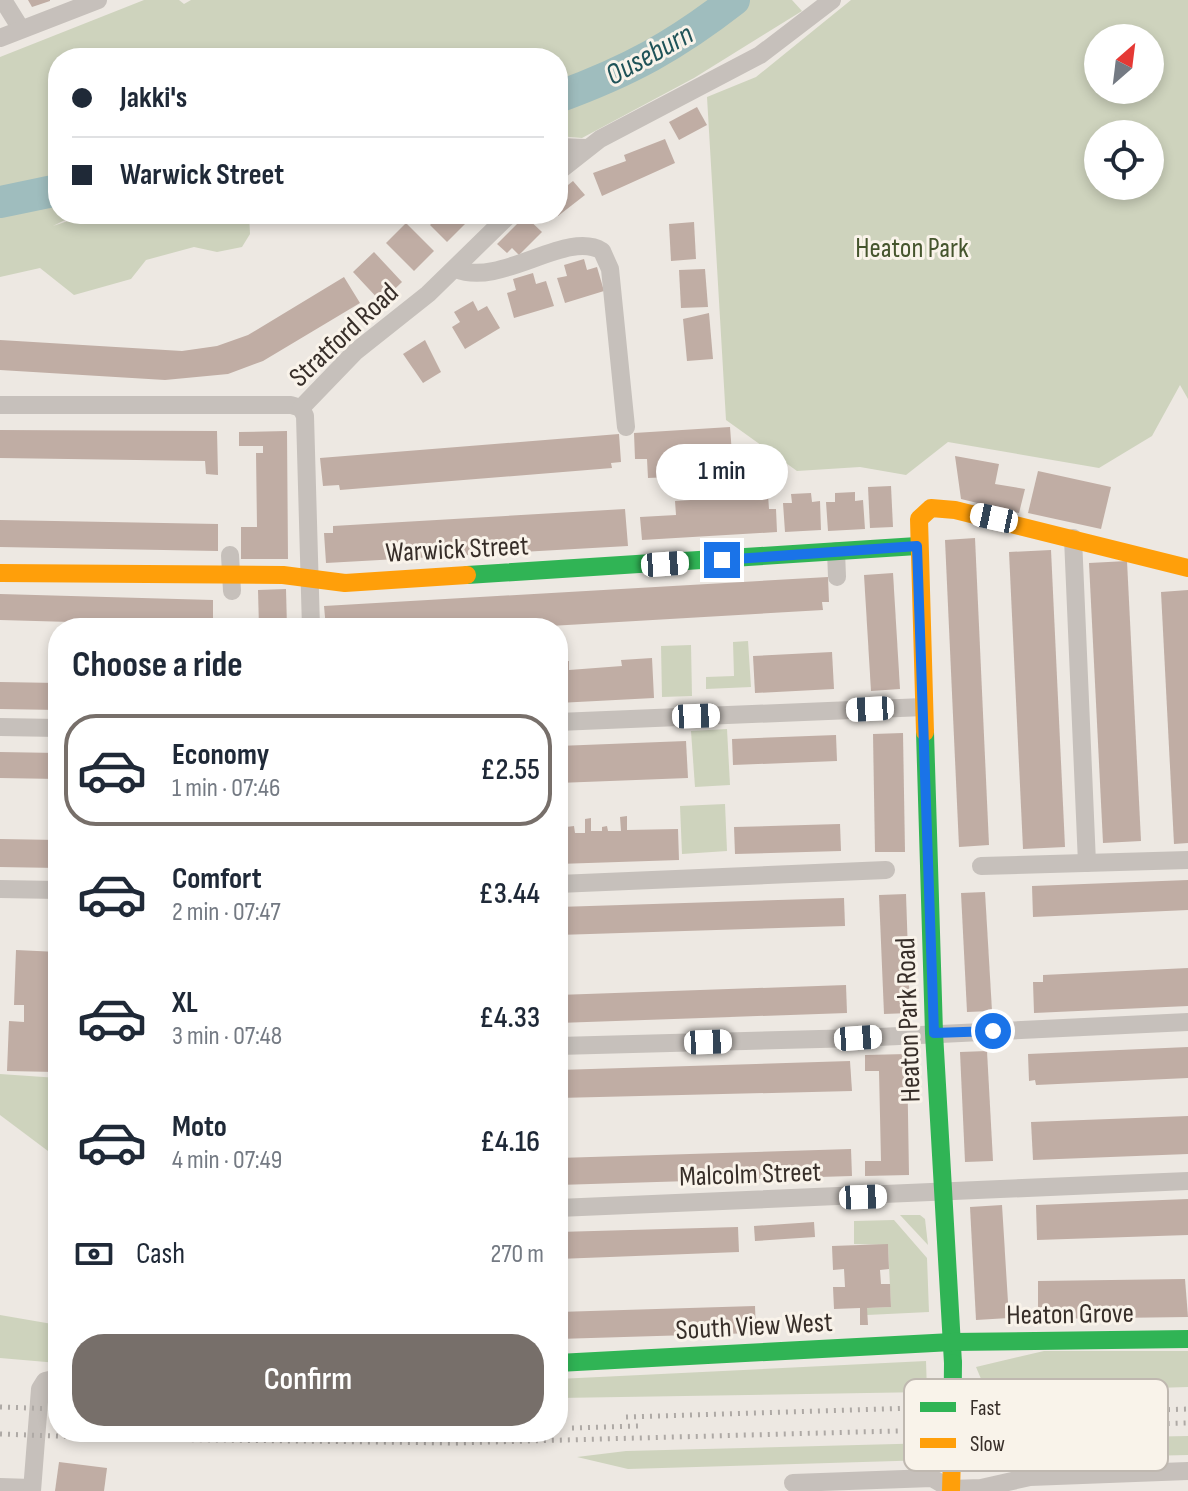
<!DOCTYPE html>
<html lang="en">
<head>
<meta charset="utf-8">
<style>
	:root { --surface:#fff; --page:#f6f6f7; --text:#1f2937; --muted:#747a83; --line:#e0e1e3; --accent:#776f6a }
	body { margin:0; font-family:"Sofia Sans Condensed",sans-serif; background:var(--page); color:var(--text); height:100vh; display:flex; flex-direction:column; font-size:30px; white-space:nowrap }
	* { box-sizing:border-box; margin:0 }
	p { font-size:26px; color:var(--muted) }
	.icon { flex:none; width:44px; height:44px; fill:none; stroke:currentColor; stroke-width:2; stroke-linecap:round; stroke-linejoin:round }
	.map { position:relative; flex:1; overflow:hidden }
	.side { position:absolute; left:48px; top:618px; width:520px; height:824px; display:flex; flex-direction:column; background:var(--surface); border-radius:32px; box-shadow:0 4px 12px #0003 }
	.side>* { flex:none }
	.top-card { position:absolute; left:48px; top:48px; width:520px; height:176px; border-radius:32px; box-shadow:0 4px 12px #0003; display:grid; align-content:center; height:176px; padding:0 24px; background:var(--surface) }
	.needle { width:52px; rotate:28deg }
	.tools { position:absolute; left:1084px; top:24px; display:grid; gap:16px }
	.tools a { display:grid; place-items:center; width:80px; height:80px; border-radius:50%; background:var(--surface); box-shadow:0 4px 12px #0003; font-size:40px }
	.end { position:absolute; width:36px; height:36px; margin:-18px; border:10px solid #1a73e8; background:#fff; box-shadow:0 0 0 4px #fff }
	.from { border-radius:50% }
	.bubble { position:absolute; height:56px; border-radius:28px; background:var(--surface); box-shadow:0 4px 12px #0003; font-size:26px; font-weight:600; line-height:56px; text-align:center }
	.car { position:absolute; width:24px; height:48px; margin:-24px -12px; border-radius:10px; box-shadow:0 0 6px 2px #0007; background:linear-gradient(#fff 24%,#345 0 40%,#fff 0 76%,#345 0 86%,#fff 0) }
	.top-card b { display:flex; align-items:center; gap:28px; height:76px; font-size:30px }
	.top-card b+b { border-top:2px solid var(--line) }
	.top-card i { width:20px; height:20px; background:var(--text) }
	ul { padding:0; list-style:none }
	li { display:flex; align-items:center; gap:24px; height:112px; margin:0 16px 12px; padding:0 8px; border:4px solid transparent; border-radius:32px }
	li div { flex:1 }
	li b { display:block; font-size:30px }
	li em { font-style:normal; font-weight:600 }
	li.selected { border-color:var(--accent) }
	li>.icon { width:72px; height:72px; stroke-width:1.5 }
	h2 { padding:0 24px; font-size:36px; line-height:96px }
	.pay { display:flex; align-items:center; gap:20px; height:88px; padding:0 24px; font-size:30px }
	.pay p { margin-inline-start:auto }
	.cta { display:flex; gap:16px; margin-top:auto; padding:16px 24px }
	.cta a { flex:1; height:92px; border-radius:32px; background:var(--accent); color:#fff; font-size:32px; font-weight:600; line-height:92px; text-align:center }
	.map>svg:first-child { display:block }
	.green { fill:#ced3bd; fill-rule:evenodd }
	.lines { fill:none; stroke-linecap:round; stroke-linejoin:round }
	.river { stroke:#9fbdbe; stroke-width:32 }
	.building { fill:#c0ada4 }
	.street { stroke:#c6c0bb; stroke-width:18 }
	.fast { stroke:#30b455; stroke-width:18 }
	.slow { stroke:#ff9f0a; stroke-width:18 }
	.rail { stroke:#aea9a5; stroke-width:5; stroke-dasharray:2 6; stroke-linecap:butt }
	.fast-bridge { stroke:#30b455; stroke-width:18 }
	.route { stroke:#1a73e8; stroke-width:10 }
	.labels { text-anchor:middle; stroke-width:6; stroke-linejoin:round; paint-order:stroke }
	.park-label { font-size:28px; fill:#45552d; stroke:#f9f3ea }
	.street-label { font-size:28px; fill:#372e29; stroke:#f9f3ea }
	.water-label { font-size:30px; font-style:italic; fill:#1f5358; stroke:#f9f3ea }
	.key { fill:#f9f3ea; stroke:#bfb8b0; stroke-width:2 }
	.key-label { font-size:22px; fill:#372e29 }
</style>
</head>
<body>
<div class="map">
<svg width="1188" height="1491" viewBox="0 0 1188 1491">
	<rect width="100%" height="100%" fill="#ede8e2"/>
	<!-- green -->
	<g class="green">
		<polygon points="144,0 179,0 184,4 191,0 792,0 802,11 694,78 582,138 558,136 558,58 58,58 58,214 77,214 53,226 89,214 249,214 250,234 242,247 217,252 194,247 146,260 131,279 74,295 40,268 0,277 0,57"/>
		<path d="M 851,0 L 1188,0 L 1188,399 L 1180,385 L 1152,436 L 1099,468 L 948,442 L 906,475 L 860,467 L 797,471 L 726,420 L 707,97 L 756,77 ZM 1098,38 L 1150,38 L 1150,90 L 1098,90 ZM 1098,134 L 1150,134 L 1150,186 L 1098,186 Z"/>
		<polygon points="748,641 751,687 706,689 706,677 734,676 733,642"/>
		<polygon points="691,645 692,696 662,697 661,646"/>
		<polygon points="727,729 730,785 695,787 691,731"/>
		<polygon points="725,804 727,851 682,854 680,806"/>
		<polygon points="0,1074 58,1078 58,1154 52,1154 0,1115"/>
		<polygon points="900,1215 920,1215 925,1219 928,1245"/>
		<polygon points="894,1220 927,1258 929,1312 867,1315 867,1308 891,1307 888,1245 854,1244 854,1221"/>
		<polygon points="0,1315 58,1325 58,1363 0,1358"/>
		<polygon points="1044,1351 1188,1351 1188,1387 987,1393 976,1367"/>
		<polygon points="926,1361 927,1392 558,1398 558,1379"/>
		<polygon points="1188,1436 1188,1455 971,1460 974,1440"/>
		<polygon points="935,1443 930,1460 628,1469 577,1457 626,1451"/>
	</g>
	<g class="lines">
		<!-- river -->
		<g class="river">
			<path d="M 558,97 C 629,71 675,46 734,0"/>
			<polyline points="0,202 58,190"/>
		</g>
	</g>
	<!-- building -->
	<g class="building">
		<polygon points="28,0 50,0 50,1 32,7"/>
		<polygon points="697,107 707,125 679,140 669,122"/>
		<polygon points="665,139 675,163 602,196 593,173 626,161 624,155"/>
		<polygon points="573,181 585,195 558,216 558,193"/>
		<polygon points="441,214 469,214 472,217 447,242 430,225"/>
		<polygon points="525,216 542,232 519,255 512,248 507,253 497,244"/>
		<polygon points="694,222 696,259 671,261 669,224"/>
		<polygon points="406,223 434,251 414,271 386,243"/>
		<polygon points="374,252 402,282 381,302 353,272"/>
		<polygon points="584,259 587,270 597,267 604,291 565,303 557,278 567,276 564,265"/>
		<polygon points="705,269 708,307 681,308 679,270"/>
		<polygon points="533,273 536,284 546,281 554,306 514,318 507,293 516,290 513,279"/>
		<polygon points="344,277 360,303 263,361 228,374 165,380 0,370 0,340 182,351 217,346 248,335"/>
		<polygon points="473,301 478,311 487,306 500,328 465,349 452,327 460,322 454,312"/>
		<polygon points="709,313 713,359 687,361 683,319"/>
		<polygon points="425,340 441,372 423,383 403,354"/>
		<polygon points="730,427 732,454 723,454 724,462 715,463 715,475 648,478 647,459 635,459 634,433"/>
		<polygon points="0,430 217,431 218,475 206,474 205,461 0,458"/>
		<polygon points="287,431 288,559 241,559 241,527 257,527 256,453 263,453 263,446 239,446 239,432"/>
		<polygon points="619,434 621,462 611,463 612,468 340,490 339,485 323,486 320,458"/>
		<polygon points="955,456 999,464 995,484 1025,489 1019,513 961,499"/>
		<polygon points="1038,471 1111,487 1101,529 1028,513"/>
		<polygon points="891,486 893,527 870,528 868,487"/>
		<polygon points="855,492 855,501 863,500 865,529 828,531 826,502 835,502 835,493"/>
		<polygon points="811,493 812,502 820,501 821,530 785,532 783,503 792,503 791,494"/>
		<polygon points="768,495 769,509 776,509 777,532 642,540 640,517 676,515 675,501"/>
		<polygon points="625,509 628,546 326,563 324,533 333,533 333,526"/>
		<polygon points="0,520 218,524 218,551 0,547"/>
		<polygon points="975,538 989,845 959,847 945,540"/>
		<polygon points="1051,550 1065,847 1023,849 1009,552"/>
		<polygon points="1127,561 1141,841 1103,843 1089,563"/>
		<polygon points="893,573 900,689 871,691 864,575"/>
		<polygon points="828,577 829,602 822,602 823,610 516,628 326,628 324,606"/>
		<polygon points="286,589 287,628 259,628 258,590"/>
		<polygon points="1188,590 1188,843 1174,844 1161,592"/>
		<polygon points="0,594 213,600 213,626 0,620"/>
		<polygon points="832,652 834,689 755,693 753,656"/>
		<polygon points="652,658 654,698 558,703 558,662 569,661 569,670 622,666 621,660"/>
		<polygon points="0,682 58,683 58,710 0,709"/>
		<polygon points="903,733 905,852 875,852 873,734"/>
		<polygon points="836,735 837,761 733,765 732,739"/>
		<polygon points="686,741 688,778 558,783 558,746"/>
		<polygon points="0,752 58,753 58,779 0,778"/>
		<polygon points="627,816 627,830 678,829 679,860 558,864 558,833 566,832 566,827 574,826 575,833 585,833 585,819 591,818 591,831 602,831 602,827 607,826 608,831 621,831 620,817"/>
		<polygon points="840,824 841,851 735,854 734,827"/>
		<polygon points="0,839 58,840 58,868 0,867"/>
		<polygon points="1188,880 1188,910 1033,917 1032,886"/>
		<polygon points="985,892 992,1011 967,1012 961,893"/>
		<polygon points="906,894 910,1013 884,1014 879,895"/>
		<polygon points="844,898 845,926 558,935 558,907"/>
		<polygon points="16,950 58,952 56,1072 7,1071 9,1021 24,1022 24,1005 14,1005"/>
		<polygon points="1188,968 1188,1006 1034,1013 1033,982 1043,982 1043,975"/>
		<polygon points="846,985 847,1013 558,1023 558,995"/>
		<polygon points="1188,1047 1188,1078 1036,1085 1035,1080 1029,1081 1028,1054"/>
		<polygon points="987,1051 993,1161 965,1162 960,1052"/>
		<polygon points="907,1054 909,1175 865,1176 865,1161 881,1161 879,1071 865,1071 865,1055"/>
		<polygon points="850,1061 852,1091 558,1098 558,1070"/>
		<polygon points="1188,1116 1188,1154 1033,1160 1031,1122"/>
		<polygon points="851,1149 852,1176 558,1185 558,1158"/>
		<polygon points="1188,1199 1188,1235 1037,1240 1036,1205"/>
		<polygon points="1002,1205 1009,1318 976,1320 970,1207"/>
		<polygon points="814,1222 815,1237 755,1241 754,1226"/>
		<polygon points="738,1227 739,1252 558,1259 558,1232"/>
		<polygon points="888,1244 889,1269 880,1270 881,1284 890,1284 891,1307 867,1308 868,1325 860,1325 860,1308 834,1309 833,1287 845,1287 844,1269 833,1270 832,1246"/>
		<polygon points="1185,1279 1188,1317 1038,1319 1038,1281"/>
		<polygon points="755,1306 756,1333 558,1339 558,1312"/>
		<polygon points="59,1462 107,1468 104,1491 55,1491"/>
	</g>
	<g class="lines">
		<!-- street -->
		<g class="street">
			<polyline points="3,0 21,29"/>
			<polyline points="0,38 98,0"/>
			<polyline points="558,147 587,148"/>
			<polyline points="558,172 600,139 760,55 832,0"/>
			<path d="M 456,269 C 501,288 567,229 602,251 L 610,269 L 626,427"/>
			<polyline points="0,405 291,405 301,408"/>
			<polyline points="301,408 355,352 428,294 510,214"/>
			<polyline points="301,408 305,416 311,628"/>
			<polyline points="1073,538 1087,863"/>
			<polyline points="836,551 837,577"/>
			<polyline points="230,555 232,591"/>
			<polyline points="558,722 924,707"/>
			<polyline points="0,727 58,728"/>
			<polyline points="981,866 1188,860"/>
			<polyline points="558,884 886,870"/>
			<polyline points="0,889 58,890"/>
			<polyline points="558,1046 858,1038 1188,1022"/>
			<polyline points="558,1208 1188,1181"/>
			<polyline points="793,1483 932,1478 951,1489 981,1488 1030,1477 1188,1471"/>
			<polyline points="0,1487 32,1488"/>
			<polyline points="32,1491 40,1389 45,1381 58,1378"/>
		</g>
		<!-- fast -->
		<g class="fast">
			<polyline points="467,575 917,546"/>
			<polyline points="925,732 934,1033 953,1363"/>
			<polyline points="558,1363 952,1342 1188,1339"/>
		</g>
		<!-- slow -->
		<g class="slow">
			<polyline points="0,573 283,575 345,583 467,575"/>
			<polyline points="925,732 919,519 931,508 955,510 1188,568"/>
			<polyline points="951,1491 952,1456"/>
		</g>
		<!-- rail -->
		<g class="rail">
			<polyline points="0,1407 58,1409"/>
			<polyline points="1128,1411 1188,1409"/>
			<polyline points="626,1417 1142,1401"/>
			<polyline points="572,1428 640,1426"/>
			<polyline points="0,1434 139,1439 455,1443 1188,1423"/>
		</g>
		<!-- fast-bridge -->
		<polyline class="fast-bridge" points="952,1456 953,1363"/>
	</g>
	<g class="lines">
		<!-- route -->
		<polyline class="route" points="722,560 917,546 934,1033 993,1031"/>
	</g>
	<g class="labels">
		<!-- park labels -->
		<g class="park-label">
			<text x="912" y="257">Heaton Park</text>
		</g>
		<!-- street labels -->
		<g class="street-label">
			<text transform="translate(343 334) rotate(-43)" y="10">Stratford Road</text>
			<text transform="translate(457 548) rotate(-3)" y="10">Warwick Street</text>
			<text transform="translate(907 1020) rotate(-92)" y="10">Heaton Park Road</text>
			<text transform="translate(750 1173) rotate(-2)" y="10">Malcolm Street</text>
			<text transform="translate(1070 1313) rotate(-1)" y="10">Heaton Grove</text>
			<text transform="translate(754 1325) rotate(-3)" y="10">South View West</text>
		</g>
		<!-- water labels -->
		<g class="water-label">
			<text transform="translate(649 54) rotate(-29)" y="10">Ouseburn</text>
		</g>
	</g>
	<!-- legend -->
	<rect x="904" y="1379" width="264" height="92" rx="12" class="key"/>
	<rect x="920" y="1402" width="36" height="10" fill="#30b455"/>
	<rect x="920" y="1438" width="36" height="10" fill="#ff9f0a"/>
	<g class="key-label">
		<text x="970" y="1415">Fast</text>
		<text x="970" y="1451">Slow</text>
	</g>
</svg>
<div class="tools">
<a><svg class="needle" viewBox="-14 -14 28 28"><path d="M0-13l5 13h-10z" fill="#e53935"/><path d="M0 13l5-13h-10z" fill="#747a83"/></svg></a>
<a><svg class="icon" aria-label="locate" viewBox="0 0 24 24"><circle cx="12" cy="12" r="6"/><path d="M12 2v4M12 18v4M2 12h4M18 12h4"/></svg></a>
</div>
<i class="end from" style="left:993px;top:1031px"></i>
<i class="end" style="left:722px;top:560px"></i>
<div class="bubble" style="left:656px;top:444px;width:132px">1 min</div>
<i class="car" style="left:994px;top:518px;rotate:282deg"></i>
<i class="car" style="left:665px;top:564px;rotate:86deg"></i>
<i class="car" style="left:870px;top:709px;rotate:267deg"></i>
<i class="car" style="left:696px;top:716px;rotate:88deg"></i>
<i class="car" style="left:858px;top:1038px;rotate:86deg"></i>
<i class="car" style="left:708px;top:1042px;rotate:88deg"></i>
<i class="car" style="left:863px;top:1197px;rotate:88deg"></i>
<div class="top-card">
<b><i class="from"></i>Jakki's</b>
<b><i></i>Warwick Street</b>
</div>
<section class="side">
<h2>Choose a ride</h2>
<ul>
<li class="selected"><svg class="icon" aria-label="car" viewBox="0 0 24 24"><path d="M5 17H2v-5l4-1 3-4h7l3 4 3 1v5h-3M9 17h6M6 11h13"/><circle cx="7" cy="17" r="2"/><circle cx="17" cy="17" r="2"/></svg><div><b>Economy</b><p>1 min · 07:46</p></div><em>£2.55</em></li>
<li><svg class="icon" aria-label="car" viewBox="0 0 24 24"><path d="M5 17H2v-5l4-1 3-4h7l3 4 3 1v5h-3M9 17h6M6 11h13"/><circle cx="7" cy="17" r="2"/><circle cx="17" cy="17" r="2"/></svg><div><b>Comfort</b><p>2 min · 07:47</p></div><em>£3.44</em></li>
<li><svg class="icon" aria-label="car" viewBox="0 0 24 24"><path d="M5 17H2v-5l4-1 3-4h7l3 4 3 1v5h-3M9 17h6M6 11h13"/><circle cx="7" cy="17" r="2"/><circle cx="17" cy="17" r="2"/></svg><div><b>XL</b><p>3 min · 07:48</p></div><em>£4.33</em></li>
<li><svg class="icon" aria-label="car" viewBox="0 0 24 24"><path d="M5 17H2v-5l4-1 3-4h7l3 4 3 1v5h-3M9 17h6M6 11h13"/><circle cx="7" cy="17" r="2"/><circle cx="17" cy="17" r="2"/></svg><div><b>Moto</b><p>4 min · 07:49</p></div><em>£4.16</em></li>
</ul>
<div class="pay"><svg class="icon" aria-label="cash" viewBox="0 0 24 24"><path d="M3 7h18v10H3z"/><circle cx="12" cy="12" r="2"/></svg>Cash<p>270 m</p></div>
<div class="cta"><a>Confirm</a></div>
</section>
</div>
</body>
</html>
